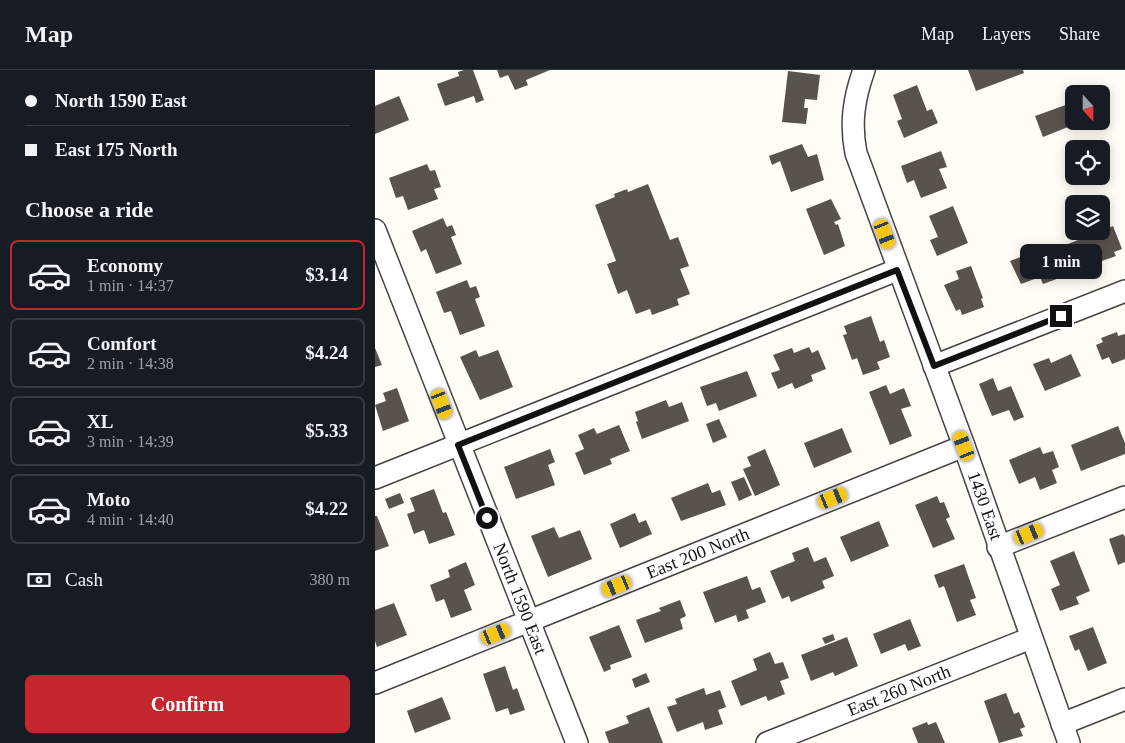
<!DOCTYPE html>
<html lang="en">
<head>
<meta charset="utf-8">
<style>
	:root { --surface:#171b24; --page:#242831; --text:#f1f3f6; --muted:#9ea1a6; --line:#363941; --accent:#c4262e }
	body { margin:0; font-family:Georgia,serif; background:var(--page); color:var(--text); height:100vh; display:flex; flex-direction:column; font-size:19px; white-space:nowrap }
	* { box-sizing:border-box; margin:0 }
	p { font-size:16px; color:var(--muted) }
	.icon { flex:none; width:28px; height:28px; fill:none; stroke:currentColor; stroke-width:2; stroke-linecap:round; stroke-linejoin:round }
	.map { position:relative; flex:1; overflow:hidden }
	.panel { display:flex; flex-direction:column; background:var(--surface); width:375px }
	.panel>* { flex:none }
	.top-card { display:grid; align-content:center; height:110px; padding:0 25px; background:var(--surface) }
	.needle { width:32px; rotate:159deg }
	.controls { position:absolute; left:690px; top:15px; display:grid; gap:10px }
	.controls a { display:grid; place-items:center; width:45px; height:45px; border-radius:8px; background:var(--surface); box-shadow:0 2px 12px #0003; font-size:25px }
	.end { position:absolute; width:22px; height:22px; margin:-11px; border:6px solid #111; background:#fff; box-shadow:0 0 0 2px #fff }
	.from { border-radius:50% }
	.bubble { position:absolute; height:35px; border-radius:8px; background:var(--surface); box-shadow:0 2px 12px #0003; font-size:16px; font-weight:700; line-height:35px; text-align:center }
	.car { position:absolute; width:15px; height:30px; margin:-15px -8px; border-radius:6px; box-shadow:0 0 4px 1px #0007; background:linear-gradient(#f5c518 24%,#345 0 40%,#f5c518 0 76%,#345 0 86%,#f5c518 0) }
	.top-card b { display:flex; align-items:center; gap:18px; height:48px; font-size:19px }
	.top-card b+b { border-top:1px solid var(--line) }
	.top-card i { width:12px; height:12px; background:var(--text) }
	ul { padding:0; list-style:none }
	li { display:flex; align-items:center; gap:15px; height:70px; margin:0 10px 8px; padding:0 15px; border:2px solid var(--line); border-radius:8px }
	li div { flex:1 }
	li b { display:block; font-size:19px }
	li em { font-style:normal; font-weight:700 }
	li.current { border-color:var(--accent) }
	li>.icon { width:45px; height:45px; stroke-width:1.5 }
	h2 { padding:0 25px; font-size:22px; line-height:60px }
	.pay { display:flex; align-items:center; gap:12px; height:55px; padding:0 25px; font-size:19px }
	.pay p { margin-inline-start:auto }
	.cta { display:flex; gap:10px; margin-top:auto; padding:10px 25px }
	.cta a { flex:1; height:58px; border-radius:8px; background:var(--accent); color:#fff; font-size:20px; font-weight:700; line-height:58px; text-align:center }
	header { display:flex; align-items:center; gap:30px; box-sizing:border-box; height:70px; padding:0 25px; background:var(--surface); border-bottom:1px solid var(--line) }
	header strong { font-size:24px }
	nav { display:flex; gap:28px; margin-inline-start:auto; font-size:18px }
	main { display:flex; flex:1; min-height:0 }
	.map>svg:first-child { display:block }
	.building { fill:#5a524d }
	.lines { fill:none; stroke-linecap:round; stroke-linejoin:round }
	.minor-casing { stroke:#444; stroke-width:24 }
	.minor { stroke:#fff; stroke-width:21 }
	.route { stroke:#111; stroke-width:6 }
	.labels { text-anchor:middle; stroke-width:5; stroke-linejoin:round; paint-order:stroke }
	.street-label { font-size:18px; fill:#111; stroke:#fff }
</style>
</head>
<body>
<header>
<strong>Map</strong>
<nav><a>Map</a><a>Layers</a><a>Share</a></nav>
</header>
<main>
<section class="panel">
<div class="top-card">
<b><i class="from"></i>North 1590 East</b>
<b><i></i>East 175 North</b>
</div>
<h2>Choose a ride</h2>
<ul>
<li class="current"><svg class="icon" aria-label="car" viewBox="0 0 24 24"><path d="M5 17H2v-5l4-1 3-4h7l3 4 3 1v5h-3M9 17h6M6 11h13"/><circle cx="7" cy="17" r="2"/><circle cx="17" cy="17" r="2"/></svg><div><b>Economy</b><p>1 min · 14:37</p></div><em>$3.14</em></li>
<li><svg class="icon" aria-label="car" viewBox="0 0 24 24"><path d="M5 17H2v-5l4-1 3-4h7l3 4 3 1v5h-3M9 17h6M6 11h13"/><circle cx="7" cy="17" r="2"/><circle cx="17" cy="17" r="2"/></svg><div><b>Comfort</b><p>2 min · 14:38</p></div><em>$4.24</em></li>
<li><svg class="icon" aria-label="car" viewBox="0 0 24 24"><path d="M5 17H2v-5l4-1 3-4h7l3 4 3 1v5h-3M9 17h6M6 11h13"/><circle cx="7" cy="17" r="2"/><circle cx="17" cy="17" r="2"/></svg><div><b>XL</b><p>3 min · 14:39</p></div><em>$5.33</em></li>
<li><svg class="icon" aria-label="car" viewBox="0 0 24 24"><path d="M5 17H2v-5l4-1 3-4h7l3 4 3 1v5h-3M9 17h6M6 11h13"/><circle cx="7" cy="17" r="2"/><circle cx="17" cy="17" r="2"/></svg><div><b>Moto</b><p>4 min · 14:40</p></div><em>$4.22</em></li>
</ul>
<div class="pay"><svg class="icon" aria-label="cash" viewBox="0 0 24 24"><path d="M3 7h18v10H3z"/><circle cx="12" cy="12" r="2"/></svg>Cash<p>380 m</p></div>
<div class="cta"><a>Confirm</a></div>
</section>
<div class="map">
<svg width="750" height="673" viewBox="0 0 750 673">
	<rect width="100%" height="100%" fill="#fffdf5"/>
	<!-- building -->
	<g class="building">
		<polygon points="89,0 98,0 109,30 101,33 99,26 70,36 62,14 84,6 83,2"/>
		<polygon points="122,0 175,0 151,10 153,15 140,20 133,5 125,8"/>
		<polygon points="593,0 648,0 649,3 601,21"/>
		<polygon points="413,1 445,5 442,30 430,29 429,38 433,38 431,54 407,52"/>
		<polygon points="542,15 552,41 557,39 563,53 529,68 522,51 527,49 518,25"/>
		<polygon points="24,26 34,50 0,64 0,36"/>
		<polygon points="699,32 699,51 708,51 668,67 660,46"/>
		<polygon points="427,74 433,87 442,84 449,110 416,122 405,91 397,95 394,86"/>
		<polygon points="566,81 572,97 564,99 572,118 546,128 539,110 532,113 526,96"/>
		<polygon points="52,94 55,101 60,100 66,117 59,119 63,129 33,140 28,126 21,128 14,108"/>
		<polygon points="273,114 295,170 303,167 314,196 305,199 315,224 302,229 304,235 277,245 275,239 261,244 252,220 243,224 232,194 241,191 220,135 240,127 239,124 252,119 253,122"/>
		<polygon points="456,129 466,149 459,152 461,155 463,154 470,176 449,185 431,139"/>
		<polygon points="578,136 593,173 562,186 555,170 563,167 554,146"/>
		<polygon points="68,148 72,157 77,155 81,165 76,167 87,194 61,204 51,179 46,182 37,161"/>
		<polygon points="738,156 747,179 739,182 741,186 724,192 723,188 702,196 693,174"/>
		<polygon points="671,177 677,192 683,190 690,206 668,214 665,207 646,214 635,191"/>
		<polygon points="596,196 608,228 606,229 609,237 587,245 585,239 581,241 569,215 584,209 581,201"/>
		<polygon points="92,210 95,218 101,216 105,227 100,229 110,256 85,265 76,241 69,243 61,222"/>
		<polygon points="496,246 505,272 509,270 515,287 502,292 505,299 488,305 482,288 477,290 468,265 472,264 469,256"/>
		<polygon points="742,262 743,266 750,264 750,289 737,294 734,287 727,290 721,275 728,272 726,268"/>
		<polygon points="434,277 437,283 443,280 451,299 436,305 438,311 420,319 417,313 403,319 396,303 405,300 398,285 417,278 419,283"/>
		<polygon points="0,278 7,295 0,297"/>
		<polygon points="101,280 104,287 123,280 138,317 105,330 85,287"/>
		<polygon points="696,284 706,306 670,321 658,294 674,288 676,293"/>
		<polygon points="372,301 382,326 344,341 341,333 332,336 325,317"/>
		<polygon points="618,308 623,321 636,316 649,347 639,351 634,340 617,346 604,314"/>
		<polygon points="511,315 515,324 529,318 536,336 526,339 537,366 515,375 494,322"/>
		<polygon points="22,318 34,351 8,361 0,335 11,331 8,323"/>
		<polygon points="291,330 294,337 307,332 314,351 267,369 261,352 263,351 260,342"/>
		<polygon points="344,349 352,367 338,373 331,354"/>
		<polygon points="244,355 255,381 235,389 237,394 209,405 200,383 209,379 203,365 219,358 222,364"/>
		<polygon points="743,356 750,373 750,384 706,401 696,375"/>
		<polygon points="467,358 477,382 439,398 429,373"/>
		<polygon points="665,377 668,384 678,381 684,397 677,400 682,413 665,420 660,407 644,414 634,390"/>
		<polygon points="175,379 180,392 173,395 180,415 141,429 129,397"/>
		<polygon points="390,379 405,415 380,426 368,399 376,396 372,387"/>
		<polygon points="369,407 377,425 364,431 356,412"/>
		<polygon points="333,413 337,423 345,420 351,435 306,451 296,428"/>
		<polygon points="59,419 68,443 71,442 80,465 54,474 49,460 39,464 32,444 40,441 35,428"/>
		<polygon points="25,423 29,433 14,439 10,429"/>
		<polygon points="562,426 565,433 569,432 575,447 571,449 580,469 558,478 540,435"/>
		<polygon points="260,443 264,453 271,450 277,464 245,478 235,454"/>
		<polygon points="0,446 2,446 14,476 0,481"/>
		<polygon points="504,451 514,476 476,492 465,467"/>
		<polygon points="179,457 184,468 205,460 217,489 173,507 156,466"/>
		<polygon points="748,464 750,467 750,492 743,495 734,469"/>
		<polygon points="433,477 439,492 451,487 459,506 447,511 450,518 416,532 414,526 407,529 395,501 420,491 417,483"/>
		<polygon points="699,481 715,521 701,527 704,534 685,541 676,519 685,515 675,491"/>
		<polygon points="91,492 100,515 89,520 97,540 76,548 69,529 61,532 55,515 75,507 73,500"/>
		<polygon points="589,494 601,528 595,530 601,545 582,552 569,516 564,518 559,505"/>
		<polygon points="372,506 377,520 385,517 391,532 371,540 374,548 363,552 361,545 340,553 328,522"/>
		<polygon points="305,530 311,546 305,549 308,559 270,573 261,550 286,541 284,538"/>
		<polygon points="19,533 32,565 2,577 0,571 0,540"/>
		<polygon points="535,549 546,576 533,581 530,574 506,584 498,564"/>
		<polygon points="244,555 257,587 235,595 236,599 229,602 214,567"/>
		<polygon points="718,557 732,593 713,601 704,579 700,581 694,566"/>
		<polygon points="458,564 460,570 450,574 447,568"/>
		<polygon points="472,567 483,596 460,606 458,602 436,611 426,585"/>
		<polygon points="395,582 400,594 408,592 414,608 405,611 410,624 393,631 391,626 366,636 356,611 382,600 378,589"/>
		<polygon points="130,596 138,620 142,618 150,640 135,645 133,638 121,642 108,604"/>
		<polygon points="271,603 275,612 260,618 257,609"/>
		<polygon points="329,618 331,625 345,620 351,637 343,640 348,654 330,660 328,652 302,662 292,637 302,634 300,629"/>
		<polygon points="631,623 639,644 644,642 650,657 645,659 648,666 624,673 609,631"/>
		<polygon points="67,627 76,649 40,663 32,641"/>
		<polygon points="274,637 288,673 234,673 230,662 254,653 251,646"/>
		<polygon points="552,652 553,655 561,652 570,673 543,673 537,658"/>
	</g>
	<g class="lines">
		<defs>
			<g id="minor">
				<path id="s1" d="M 489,0 C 479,28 475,53 481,83 L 589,376 L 694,673"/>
				<path id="s2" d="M 0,160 L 202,673"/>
				<polyline points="559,296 750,221"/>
				<polyline points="0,408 522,200"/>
				<polyline points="623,477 750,427"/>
				<path id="s3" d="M 0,613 L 589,376"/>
				<polyline points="687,654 750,629"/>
				<path id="s4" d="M 392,673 L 656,568"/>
			</g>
		</defs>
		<!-- minor casing -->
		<use href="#minor" class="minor-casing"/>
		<!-- minor -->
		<use href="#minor" class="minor"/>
	</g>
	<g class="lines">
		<!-- route -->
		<polyline class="route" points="112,448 83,375 522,200 559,296 686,246"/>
	</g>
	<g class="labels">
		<!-- street labels -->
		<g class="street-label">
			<text dy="6" stroke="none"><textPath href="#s1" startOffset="460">1430 East</textPath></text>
			<text dy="6" stroke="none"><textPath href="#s3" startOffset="348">East 200 North</textPath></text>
			<text dy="6" stroke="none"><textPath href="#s2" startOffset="396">North 1590 East</textPath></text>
			<text dy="6" stroke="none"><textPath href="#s4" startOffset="142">East 260 North</textPath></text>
		</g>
	</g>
</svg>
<div class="controls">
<a><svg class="needle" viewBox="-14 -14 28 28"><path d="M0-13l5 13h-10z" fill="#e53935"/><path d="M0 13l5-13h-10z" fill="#9ea1a6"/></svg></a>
<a><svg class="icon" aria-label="locate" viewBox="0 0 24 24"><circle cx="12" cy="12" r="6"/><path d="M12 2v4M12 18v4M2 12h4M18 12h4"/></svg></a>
<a><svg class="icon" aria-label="layers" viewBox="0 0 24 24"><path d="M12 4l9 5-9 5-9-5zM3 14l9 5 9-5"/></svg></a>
</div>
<i class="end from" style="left:112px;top:448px"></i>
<i class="end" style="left:686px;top:246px"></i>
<div class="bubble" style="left:645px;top:174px;width:82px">1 min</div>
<i class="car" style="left:510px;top:164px;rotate:159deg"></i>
<i class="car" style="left:67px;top:334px;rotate:159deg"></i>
<i class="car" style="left:589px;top:376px;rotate:339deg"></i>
<i class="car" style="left:458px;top:428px;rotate:68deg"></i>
<i class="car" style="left:654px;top:464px;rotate:68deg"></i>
<i class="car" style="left:242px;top:516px;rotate:248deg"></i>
<i class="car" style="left:121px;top:564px;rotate:68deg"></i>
</div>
</main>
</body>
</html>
